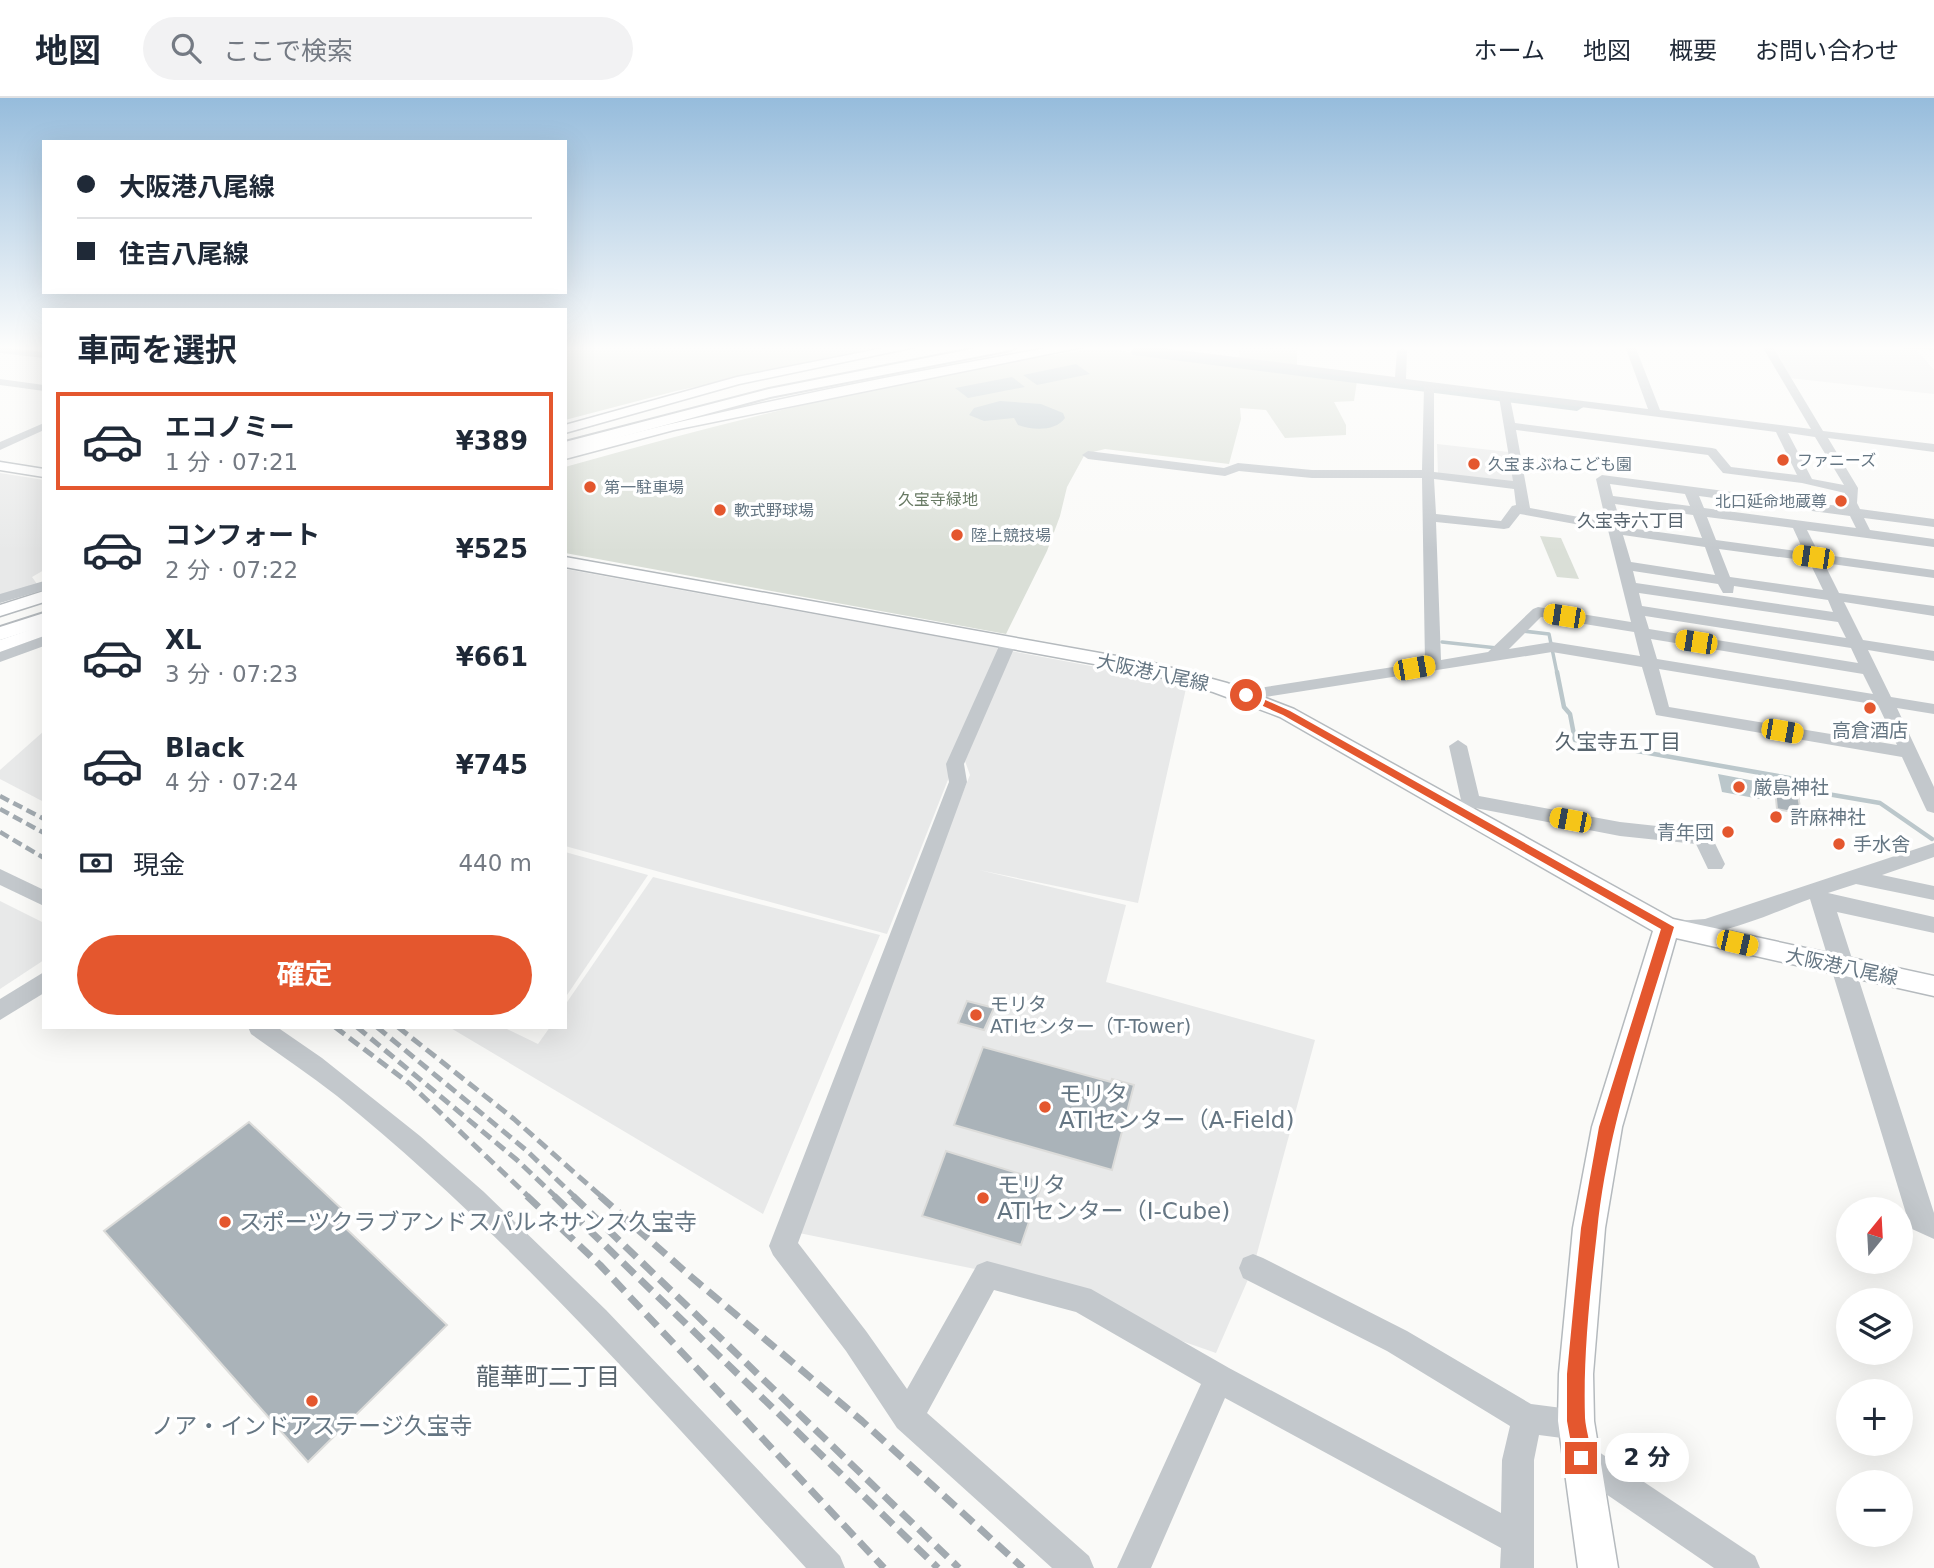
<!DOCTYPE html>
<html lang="ja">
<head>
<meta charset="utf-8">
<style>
	:root { --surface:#fff; --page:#f2f2f3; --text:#1f2937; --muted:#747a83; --line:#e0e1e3; --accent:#e4572e }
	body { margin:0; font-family:"DejaVu Sans","Noto Sans JP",sans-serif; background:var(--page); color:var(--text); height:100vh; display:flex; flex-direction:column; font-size:26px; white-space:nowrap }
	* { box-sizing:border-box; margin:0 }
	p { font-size:23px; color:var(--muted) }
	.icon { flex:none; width:38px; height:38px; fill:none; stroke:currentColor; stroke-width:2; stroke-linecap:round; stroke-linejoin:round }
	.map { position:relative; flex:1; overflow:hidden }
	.drawer { position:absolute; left:42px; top:210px; width:525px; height:721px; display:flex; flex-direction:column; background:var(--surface); border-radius:0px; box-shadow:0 7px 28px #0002 }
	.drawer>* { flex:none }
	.hud { position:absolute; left:42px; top:42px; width:525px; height:154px; border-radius:0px; box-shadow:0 7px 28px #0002; display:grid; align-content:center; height:154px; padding:0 35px; background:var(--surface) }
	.needle { width:46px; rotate:18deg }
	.buttons { position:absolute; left:1836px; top:1099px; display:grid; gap:14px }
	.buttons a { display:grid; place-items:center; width:77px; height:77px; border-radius:50%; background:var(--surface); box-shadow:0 7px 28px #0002; font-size:35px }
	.end { position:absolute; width:32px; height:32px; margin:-16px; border:9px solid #e4572e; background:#fff; box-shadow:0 0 0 4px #fff }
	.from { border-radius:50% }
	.bubble { position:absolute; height:49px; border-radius:24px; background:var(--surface); box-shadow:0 7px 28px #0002; font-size:23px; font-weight:700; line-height:49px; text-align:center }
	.car { position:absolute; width:21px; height:42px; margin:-21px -10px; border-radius:9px; box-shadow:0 0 5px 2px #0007; background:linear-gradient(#f5c518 24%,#345 0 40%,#f5c518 0 76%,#345 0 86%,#f5c518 0) }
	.hud b { display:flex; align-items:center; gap:24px; height:66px; font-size:26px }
	.hud b+b { border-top:2px solid var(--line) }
	.hud i { width:18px; height:18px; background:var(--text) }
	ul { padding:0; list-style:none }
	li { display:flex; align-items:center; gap:21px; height:98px; margin:0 14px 10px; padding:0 21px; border:4px solid transparent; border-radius:0px }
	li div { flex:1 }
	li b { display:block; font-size:26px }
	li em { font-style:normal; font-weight:700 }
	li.on { border-color:var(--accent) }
	li>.icon { width:63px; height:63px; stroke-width:1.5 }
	h2 { padding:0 35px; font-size:32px; line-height:84px }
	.pay { display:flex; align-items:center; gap:18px; height:77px; padding:0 35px; font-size:26px }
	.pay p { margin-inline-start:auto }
	.primary-button { display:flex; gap:14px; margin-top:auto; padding:14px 35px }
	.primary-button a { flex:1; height:80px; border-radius:42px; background:var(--accent); color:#fff; font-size:28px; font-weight:700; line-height:80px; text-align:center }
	header { display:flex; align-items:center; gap:42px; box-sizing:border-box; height:98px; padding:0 35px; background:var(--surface); border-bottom:2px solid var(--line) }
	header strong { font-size:33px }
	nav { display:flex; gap:38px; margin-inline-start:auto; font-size:24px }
	.search { width:490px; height:63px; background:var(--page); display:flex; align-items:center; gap:18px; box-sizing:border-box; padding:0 24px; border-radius:38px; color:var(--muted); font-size:26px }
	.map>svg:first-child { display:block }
	.built { fill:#e8e9e9 }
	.green { fill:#dadfd7 }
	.water { fill:#bbc7cb }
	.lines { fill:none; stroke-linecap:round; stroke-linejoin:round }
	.stream-far1 { stroke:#bbc7cb; stroke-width:3.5 }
	.stream { stroke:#bbc7cb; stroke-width:4.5 }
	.river { fill:#bbc7cb; fill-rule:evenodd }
	.building { fill:#aab3b9; stroke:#dcdcda; stroke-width:2 }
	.major-casing { stroke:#b5babe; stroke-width:3 }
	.highway-casing { stroke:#b4b9bd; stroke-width:4 }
	.minor { fill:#c3c8cc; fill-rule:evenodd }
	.major { fill:#fff; fill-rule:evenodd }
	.highway { fill:#fff; fill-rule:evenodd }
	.rail-far2 { stroke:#a2aab0; stroke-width:4.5; stroke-dasharray:10 5; stroke-linecap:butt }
	.rail-far1 { stroke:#a2aab0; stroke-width:5; stroke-dasharray:12 6; stroke-linecap:butt }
	.rail { stroke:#a2aab0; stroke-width:7; stroke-dasharray:16 8; stroke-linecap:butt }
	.route { fill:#e4572e }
	.poi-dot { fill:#e4572e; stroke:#fff; stroke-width:2.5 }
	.labels { text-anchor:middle; stroke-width:7; stroke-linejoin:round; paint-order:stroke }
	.far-poi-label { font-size:16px; fill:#657683; stroke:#fff; text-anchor:start }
	.far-park-label { font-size:16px; fill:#687a64; stroke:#fff }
	.far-neighbourhood-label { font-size:18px; fill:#57646e; stroke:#fff }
	.street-label { font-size:19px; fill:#657683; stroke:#fff }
	.poi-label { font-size:19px; fill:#657683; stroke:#fff; text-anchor:start }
	.neighbourhood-label { font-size:21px; fill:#57646e; stroke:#fff }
	.near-poi-label { font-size:23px; fill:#657683; stroke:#fff; text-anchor:start }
	.near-neighbourhood-label { font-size:24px; fill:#57646e; stroke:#fff }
</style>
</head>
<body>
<header>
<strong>地図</strong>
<div class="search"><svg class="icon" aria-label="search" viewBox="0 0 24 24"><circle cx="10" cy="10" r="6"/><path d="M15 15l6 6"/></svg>ここで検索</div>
<nav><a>ホーム</a><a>地図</a><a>概要</a><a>お問い合わせ</a></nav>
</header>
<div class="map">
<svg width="1934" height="1470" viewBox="0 0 1934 1470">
	<rect width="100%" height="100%" fill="#fafaf8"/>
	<!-- built -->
	<g class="built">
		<polygon points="1770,248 1915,250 1934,272 1934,296 1789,280"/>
		<polygon points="1437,346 1509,354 1514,386 1438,377"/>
		<polygon points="0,375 44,382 44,472 32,479 37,486 0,498"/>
		<polygon points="565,471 1000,550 887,836 565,748"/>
		<polygon points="1011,553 1187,586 1138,805 979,772 1126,807 1106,884 1315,942 1253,1170 1216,1255 975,1171 799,1135 935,762 970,677 965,663"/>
		<polygon points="44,633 44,704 0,681 0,672"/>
		<polygon points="565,754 648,777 565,900"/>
		<polygon points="653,779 880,837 763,1116 449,929 503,929 538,946 550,929 565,929 565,907"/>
		<polygon points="0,803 44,825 44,862 0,891"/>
	</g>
	<!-- green -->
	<g class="green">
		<polygon points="565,248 889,248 676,293 565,322"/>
		<polygon points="1238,248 1297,248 1297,267 1240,260"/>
		<path d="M 1100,250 L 1357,283 L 1354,303 L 1334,304 L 1346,327 L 1346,337 L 1285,340 L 1266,312 L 1240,310 L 1241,321 L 1229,366 L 1105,351 L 1085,356 L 1067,389 L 1060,418 L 1047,453 L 1006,536 L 565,455 L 565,369 C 741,319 919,276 1100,250 Z"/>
		<polygon points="1540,438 1561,440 1579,481 1557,479"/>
	</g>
	<!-- water -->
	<g class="water">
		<polygon points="1076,266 1090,276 1037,287 1023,277"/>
		<polygon points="1012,279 1025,289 968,300 955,290"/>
		<path d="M 1000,303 L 1041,306 L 1063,315 L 1065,320 C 1055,334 1032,332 1018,327 L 1014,320 L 984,323 L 969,317 L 974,310 Z"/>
		<polygon points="1718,676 1755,683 1760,701 1722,694"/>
	</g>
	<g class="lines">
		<!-- stream-far1 -->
		<g class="stream-far1">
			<polyline points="1523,533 1549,536 1557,575"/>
			<polyline points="1442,544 1497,550"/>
		</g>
		<!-- stream -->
		<polyline class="stream" points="1557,574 1564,609 1570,616 1575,642 1795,681 1804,692 1880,705 1932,741"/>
		<!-- river -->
		<polygon class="river" points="1138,250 1577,303 1585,308 1577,313 1133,257 1131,254 1133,251"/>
	</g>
	<!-- building -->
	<g class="building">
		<polygon points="1775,691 1798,697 1800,709 1794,708 1797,715 1777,711"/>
		<polygon points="967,903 994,910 984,932 958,925"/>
		<polygon points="983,949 1111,984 1112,981 1134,987 1112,1072 954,1027"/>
		<polygon points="249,1024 345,1114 337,1122 447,1227 308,1364 104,1133"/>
		<polygon points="946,1053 1043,1083 1021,1147 922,1118"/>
	</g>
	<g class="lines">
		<defs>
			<g id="major">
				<polygon points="894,248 920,248 739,286 565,335 565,327 737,279"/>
				<path d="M 1059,248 L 1088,248 L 674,332 L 565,361 L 565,353 C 728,309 893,277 1059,248 Z"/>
				<polygon points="0,364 44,371 44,379 0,372"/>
				<polygon points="565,459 1150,564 1227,585 1294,611 1673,821 1934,878 1934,898 1676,840 1622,1029 1605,1130 1593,1276 1594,1323 1618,1470 1578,1470 1558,1323 1559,1276 1573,1130 1592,1029 1653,833 1280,619 1213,594 1149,576 565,469"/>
				<polygon points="44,493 44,504 0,518 0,507"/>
				<polygon points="44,527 44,538 0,554 0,542"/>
			</g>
			<g id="highway">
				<polygon points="987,248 1018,248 1011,252 770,299 565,354 565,344 769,291"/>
				<polygon points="44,515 44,528 0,542 0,529"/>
			</g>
		</defs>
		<!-- major casing -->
		<use href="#major" class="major-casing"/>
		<!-- highway casing -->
		<use href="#highway" class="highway-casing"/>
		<!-- minor -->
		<g class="minor">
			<path d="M 1115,248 L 1148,248 L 1395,279 L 1397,253 L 1402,250 L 1407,253 L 1406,281 L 1648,311 L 1625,248 L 1635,248 L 1660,312 L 1811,331 L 1762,248 L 1772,248 L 1823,333 L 1934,346 L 1934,354 L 1828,340 L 1858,390 L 1857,405 L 1860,411 L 1934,421 L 1934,429 L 1864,420 L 1870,432 L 1934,441 L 1934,449 L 1807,432 L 1819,456 L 1934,472 L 1934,480 L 1824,465 L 1839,495 L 1934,508 L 1934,518 L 1844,504 L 1863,542 L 1934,553 L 1934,563 L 1868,552 L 1891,599 L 1934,606 L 1934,616 L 1897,610 L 1934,689 L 1934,715 L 1927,713 L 1925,709 L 1902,659 L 1656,617 L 1642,569 L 1552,554 L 1246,602 L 1240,601 L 1238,597 L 1246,592 L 1425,564 L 1422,380 L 1312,380 L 1239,373 L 1225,378 L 1088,361 L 1082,357 L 1088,353 L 1224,370 L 1238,365 L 1312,372 L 1422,372 L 1424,289 ZM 1434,291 L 1499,299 L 1513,383 L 1434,374 ZM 1510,300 L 1776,334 L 1797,377 L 1731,369 L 1716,351 L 1712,350 L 1515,325 ZM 1516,332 L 1708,357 L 1723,375 L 1802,385 L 1845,395 L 1846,409 L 1602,377 L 1596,381 L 1606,424 L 1530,410 ZM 1788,335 L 1815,339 L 1844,387 L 1812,381 ZM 1434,381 L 1514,391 L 1516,407 L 1512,408 L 1501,423 L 1436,416 ZM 1610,386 L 1685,396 L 1690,408 L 1613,398 ZM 1699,398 L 1850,418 L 1856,430 L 1704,410 ZM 1615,406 L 1693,417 L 1702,440 L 1622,429 ZM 1520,416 L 1608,432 L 1631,524 L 1538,509 L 1533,511 L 1488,554 L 1441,562 L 1436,424 L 1504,431 L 1509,430 ZM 1707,419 L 1793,430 L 1804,454 L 1716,442 ZM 1623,437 L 1705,449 L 1715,477 L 1631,464 ZM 1719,451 L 1809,463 L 1823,492 L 1730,479 ZM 1633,473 L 1718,486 L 1723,495 L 1733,495 L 1734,488 L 1828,502 L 1833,514 L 1636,485 ZM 1639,495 L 1838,524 L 1846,540 L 1642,508 ZM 1645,518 L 1851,550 L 1858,565 L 1649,531 ZM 1541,519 L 1634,534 L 1640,558 L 1552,544 L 1509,551 ZM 1651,541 L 1863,576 L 1873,596 L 1657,561 ZM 1659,571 L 1878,607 L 1897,647 L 1669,609 Z"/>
			<polygon points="1901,248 1934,248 1934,252 1906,251"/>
			<polygon points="0,249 44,254 44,260 0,255"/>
			<polygon points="0,281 44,287 44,293 0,287"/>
			<polygon points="44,325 44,332 0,352 0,344"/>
			<polygon points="44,483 44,492 0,505 0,496"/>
			<polygon points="44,538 44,548 0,564 0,554"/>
			<polygon points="1008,541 1016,546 964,666 967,684 798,1145 866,1233 907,1291 977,1167 987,1163 1091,1191 1229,1270 1501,1415 1502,1362 1510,1328 1387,1253 1243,1180 1239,1170 1243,1160 1253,1156 1263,1160 1407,1233 1531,1306 1562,1310 1576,1308 1587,1312 1591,1323 1587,1334 1562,1340 1539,1337 1534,1362 1534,1470 1500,1470 1501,1450 1225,1300 1151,1470 1117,1470 1201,1286 1076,1214 994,1192 927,1315 1089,1458 1094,1470 1052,1470 897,1330 846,1253 773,1157 769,1148 949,684 946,666 1000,546"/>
			<polygon points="1458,642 1467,648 1479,698 1620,724 1703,733 1710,735 1725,766 1722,771 1708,771 1696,746 1620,738 1475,710 1468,718 1454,718 1452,713 1461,702 1449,648"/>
			<path d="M 1934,745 L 1934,759 L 1882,777 L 1934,788 L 1934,802 L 1856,786 L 1828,795 L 1934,819 L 1934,835 L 1837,814 L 1934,1115 L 1934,1141 L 1912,1131 L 1908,1122 L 1810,801 C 1777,813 1708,845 1676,835 L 1672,829 L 1676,823 L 1705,821 Z"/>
			<polygon points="0,771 44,792 44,808 0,787"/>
			<polygon points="44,874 44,895 0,922 0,901"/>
			<path d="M 248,929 L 277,929 L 322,960 L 420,1038 L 484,1094 L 606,1212 L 840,1458 L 845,1470 L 806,1470 C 657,1307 509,1137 337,998 C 309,976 279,956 251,936 Z"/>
			<polygon points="1582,1345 1593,1350 1755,1458 1760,1470 1714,1470 1571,1372 1566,1361 1571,1350"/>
		</g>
		<!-- major -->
		<use href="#major" class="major"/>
		<!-- highway -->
		<use href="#highway" class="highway"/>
		<!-- rail-far2 -->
		<g class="rail-far2">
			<polyline points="0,698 44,721"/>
			<polyline points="0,711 44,735"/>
			<polyline points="0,734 44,760"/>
		</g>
		<!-- rail-far1 -->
		<g class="rail-far1">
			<polyline points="335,929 410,986 529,1099"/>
			<polyline points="357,929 517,1062 556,1099"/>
			<polyline points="377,929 526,1052 575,1099"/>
			<polyline points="398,929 514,1021 602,1099"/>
		</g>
		<!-- rail -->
		<g class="rail">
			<polyline points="527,1098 600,1167 884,1470"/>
			<polyline points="554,1098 938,1470"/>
			<polyline points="573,1098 959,1470"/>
			<polyline points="600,1098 689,1177 862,1323 1023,1470"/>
		</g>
	</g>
	<!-- sky -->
	<linearGradient id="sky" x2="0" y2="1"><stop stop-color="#96bcdc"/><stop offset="0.55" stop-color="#fdfdfc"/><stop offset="1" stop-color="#fdfdfc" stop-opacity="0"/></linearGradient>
	<rect width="1934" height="454" fill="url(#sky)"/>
	<!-- route -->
	<path class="route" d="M 1243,595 L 1250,595 L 1290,613 L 1674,829 C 1644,929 1607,1029 1597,1134 C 1590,1195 1583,1258 1585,1320 C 1586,1335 1594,1353 1588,1367 L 1581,1369 L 1575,1367 L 1567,1323 L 1567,1276 L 1581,1130 L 1599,1029 L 1661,831 L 1283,617 L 1243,599 Z"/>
	<!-- markers -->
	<g class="poi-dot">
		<circle cx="1783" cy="362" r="7"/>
		<circle cx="1474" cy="366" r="7"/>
		<circle cx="590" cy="389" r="7"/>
		<circle cx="1841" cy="403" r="7"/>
		<circle cx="720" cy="412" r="7"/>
		<circle cx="957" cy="437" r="7"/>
		<circle cx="1870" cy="610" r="7"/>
		<circle cx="1739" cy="689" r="7"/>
		<circle cx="1776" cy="719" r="7"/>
		<circle cx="1728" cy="734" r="7"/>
		<circle cx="1839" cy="746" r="7"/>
		<circle cx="976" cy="917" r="7"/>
		<circle cx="1045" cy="1009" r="7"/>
		<circle cx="983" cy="1100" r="7"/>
		<circle cx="225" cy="1124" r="7"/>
		<circle cx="312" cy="1303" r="7"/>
	</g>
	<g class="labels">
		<!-- far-poi labels -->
		<g class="far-poi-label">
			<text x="1797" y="368">ファニーズ</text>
			<text x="1488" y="372">久宝まぶねこども園</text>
			<text x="604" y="395">第一駐車場</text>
			<text x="1827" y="409" text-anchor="end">北口延命地蔵尊</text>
			<text x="734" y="418">軟式野球場</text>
			<text x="971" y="443">陸上競技場</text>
		</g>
		<!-- far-park labels -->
		<g class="far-park-label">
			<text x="938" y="407">久宝寺緑地</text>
		</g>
		<!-- far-neighbourhood labels -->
		<g class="far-neighbourhood-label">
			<text x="1631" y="429">久宝寺六丁目</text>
		</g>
		<!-- street labels -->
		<g class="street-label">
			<text transform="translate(1153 574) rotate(12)" y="7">大阪港八尾線</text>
			<text transform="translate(1842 868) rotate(12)" y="7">大阪港八尾線</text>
		</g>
		<!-- poi labels -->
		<g class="poi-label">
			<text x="1870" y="639" text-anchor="middle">高倉酒店</text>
			<text x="1753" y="696">厳島神社</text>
			<text x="1790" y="726">許麻神社</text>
			<text x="1714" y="741" text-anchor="end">青年団</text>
			<text x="1853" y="753">手水舎</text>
			<text x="990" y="913">モリタ<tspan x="990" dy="22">ATIセンター（T-Tower)</tspan></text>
		</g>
		<!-- neighbourhood labels -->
		<g class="neighbourhood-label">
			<text x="1618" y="651">久宝寺五丁目</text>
		</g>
		<!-- near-poi labels -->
		<g class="near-poi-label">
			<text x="1059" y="1004">モリタ<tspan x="1059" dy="26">ATIセンター（A-Field)</tspan></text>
			<text x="997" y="1095">モリタ<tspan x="997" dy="26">ATIセンター（I-Cube)</tspan></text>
			<text x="239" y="1132">スポーツクラブアンドスパルネサンス久宝寺</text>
			<text x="312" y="1336" text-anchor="middle">ノア・インドアステージ久宝寺</text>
		</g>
		<!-- near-neighbourhood labels -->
		<g class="near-neighbourhood-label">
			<text x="548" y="1287">龍華町二丁目</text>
		</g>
	</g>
</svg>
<div class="buttons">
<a><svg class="needle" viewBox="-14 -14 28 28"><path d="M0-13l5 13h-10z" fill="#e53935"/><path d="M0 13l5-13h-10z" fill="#747a83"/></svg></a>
<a><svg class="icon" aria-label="layers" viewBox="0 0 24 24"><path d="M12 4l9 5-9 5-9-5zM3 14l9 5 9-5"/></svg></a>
<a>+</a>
<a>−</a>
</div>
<i class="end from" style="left:1246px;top:597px"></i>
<i class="end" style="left:1581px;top:1360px"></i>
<div class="bubble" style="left:1605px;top:1335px;width:84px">2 分</div>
<i class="car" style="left:1813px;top:459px;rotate:278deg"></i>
<i class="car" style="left:1564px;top:518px;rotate:279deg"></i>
<i class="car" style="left:1696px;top:544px;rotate:279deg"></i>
<i class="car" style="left:1414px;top:570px;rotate:80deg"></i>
<i class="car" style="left:1782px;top:633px;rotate:100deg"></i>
<i class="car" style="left:1570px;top:722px;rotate:281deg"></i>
<i class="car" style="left:1737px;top:845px;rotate:103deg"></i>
<div class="hud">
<b><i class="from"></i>大阪港八尾線</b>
<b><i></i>住吉八尾線</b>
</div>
<section class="drawer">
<h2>車両を選択</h2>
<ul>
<li class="on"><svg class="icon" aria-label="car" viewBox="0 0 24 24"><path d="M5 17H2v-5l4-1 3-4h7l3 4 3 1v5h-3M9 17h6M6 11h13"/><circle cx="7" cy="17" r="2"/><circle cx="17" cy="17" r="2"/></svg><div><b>エコノミー</b><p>1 分 · 07:21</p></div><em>¥389</em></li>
<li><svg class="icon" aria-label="car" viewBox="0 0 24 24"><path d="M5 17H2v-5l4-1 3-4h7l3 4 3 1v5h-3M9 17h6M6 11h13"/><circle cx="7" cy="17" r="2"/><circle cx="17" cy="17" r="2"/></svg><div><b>コンフォート</b><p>2 分 · 07:22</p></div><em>¥525</em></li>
<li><svg class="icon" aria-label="car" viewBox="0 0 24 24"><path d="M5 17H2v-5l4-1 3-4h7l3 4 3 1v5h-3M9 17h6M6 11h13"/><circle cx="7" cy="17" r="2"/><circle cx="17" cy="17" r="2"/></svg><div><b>XL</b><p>3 分 · 07:23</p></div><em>¥661</em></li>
<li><svg class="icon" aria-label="car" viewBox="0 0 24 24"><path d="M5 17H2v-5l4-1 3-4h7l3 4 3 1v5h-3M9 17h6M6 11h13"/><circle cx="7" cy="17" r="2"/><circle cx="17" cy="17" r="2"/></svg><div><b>Black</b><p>4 分 · 07:24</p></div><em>¥745</em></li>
</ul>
<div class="pay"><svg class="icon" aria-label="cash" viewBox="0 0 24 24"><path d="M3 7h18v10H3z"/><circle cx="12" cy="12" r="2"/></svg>現金<p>440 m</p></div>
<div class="primary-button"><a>確定</a></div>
</section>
</div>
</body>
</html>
